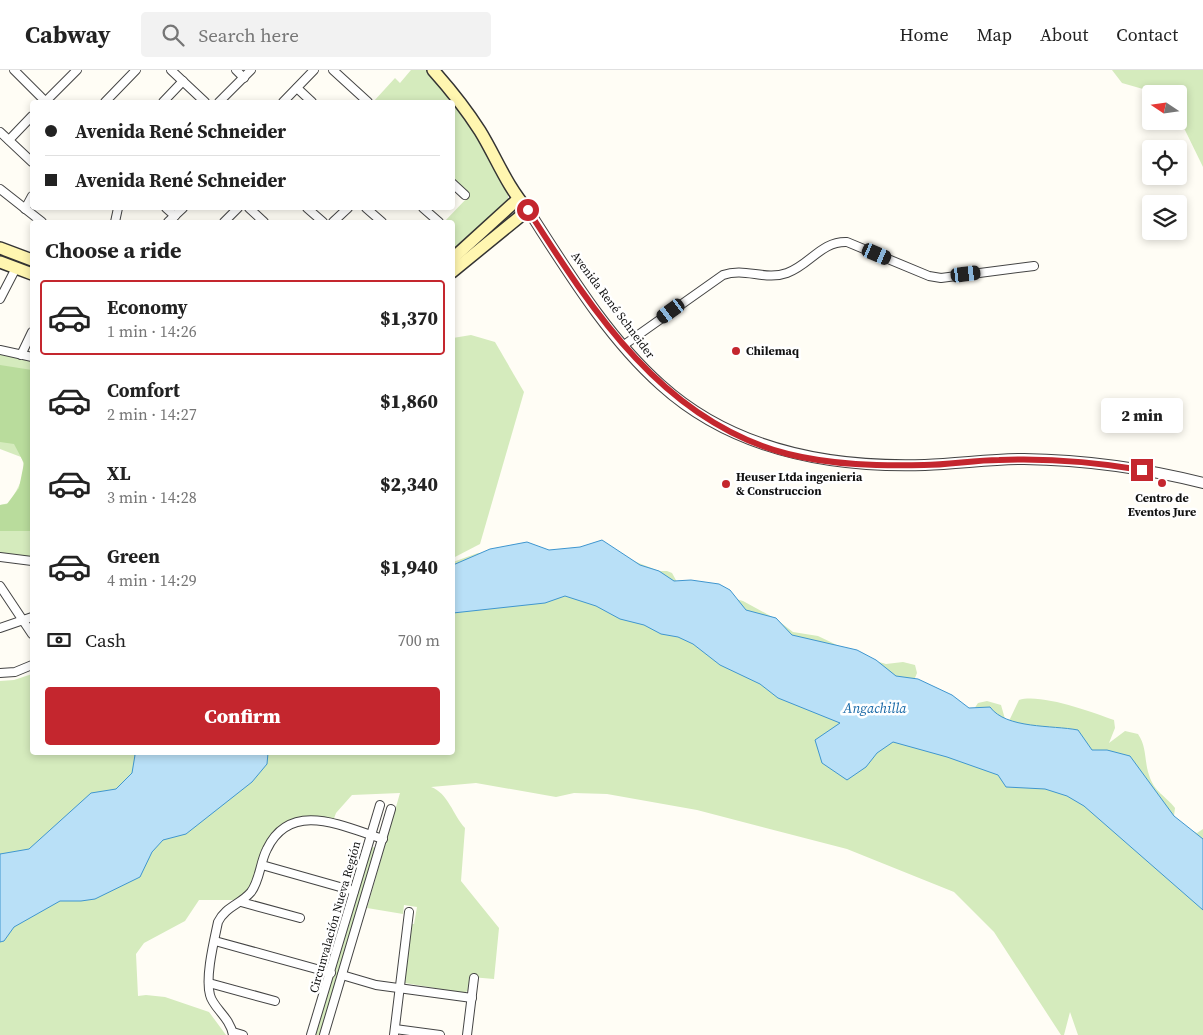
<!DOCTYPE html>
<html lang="en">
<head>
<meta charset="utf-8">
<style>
	:root { --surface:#fff; --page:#f2f2f2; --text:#222; --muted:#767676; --line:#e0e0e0; --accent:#c4262e }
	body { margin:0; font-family:"Source Serif 4",serif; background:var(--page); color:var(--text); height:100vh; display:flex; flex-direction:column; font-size:19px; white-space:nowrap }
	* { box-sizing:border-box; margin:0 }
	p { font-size:16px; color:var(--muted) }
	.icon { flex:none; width:28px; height:28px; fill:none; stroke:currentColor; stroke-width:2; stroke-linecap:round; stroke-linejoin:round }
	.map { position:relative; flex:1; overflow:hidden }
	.details { position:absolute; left:30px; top:150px; width:425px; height:535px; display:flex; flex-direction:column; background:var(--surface); border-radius:5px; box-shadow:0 2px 8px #0003 }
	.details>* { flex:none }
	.guide { position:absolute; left:30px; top:30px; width:425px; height:110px; border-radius:5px; box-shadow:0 2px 8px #0003; display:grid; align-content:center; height:110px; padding:0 15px; background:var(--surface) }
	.needle { width:32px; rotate:283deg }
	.controls { position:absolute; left:1142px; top:15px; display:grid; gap:10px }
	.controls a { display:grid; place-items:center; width:45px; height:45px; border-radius:5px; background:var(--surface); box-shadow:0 2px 8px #0003; font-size:25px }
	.end { position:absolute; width:22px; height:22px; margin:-11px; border:6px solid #c4262e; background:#fff; box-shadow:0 0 0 2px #fff }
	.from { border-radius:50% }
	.bubble { position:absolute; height:35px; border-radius:5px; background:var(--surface); box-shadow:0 2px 8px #0003; font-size:16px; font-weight:800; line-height:35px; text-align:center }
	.car { position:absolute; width:15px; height:30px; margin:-15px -8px; border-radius:6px; box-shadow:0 0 4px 1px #0007; background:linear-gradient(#222 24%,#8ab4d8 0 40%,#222 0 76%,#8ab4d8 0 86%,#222 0) }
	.guide b { display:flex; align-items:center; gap:18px; height:48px; font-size:19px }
	.guide b+b { border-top:1px solid var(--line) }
	.guide i { width:12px; height:12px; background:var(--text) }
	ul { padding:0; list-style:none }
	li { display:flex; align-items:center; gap:15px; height:75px; margin:0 10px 8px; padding:0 5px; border:2px solid transparent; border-radius:5px }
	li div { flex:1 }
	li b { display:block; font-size:19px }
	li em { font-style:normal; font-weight:800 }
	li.selected { border-color:var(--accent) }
	li>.icon { width:45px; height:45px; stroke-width:1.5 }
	h2 { padding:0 15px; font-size:22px; line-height:60px }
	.pay { display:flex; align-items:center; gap:12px; height:55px; padding:0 15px; font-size:19px }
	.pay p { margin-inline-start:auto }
	.button { display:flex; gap:10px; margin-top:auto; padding:10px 15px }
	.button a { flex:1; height:58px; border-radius:5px; background:var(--accent); color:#fff; font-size:20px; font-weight:800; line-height:58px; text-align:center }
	header { display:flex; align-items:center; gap:30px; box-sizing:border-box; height:70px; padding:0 25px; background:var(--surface); border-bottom:1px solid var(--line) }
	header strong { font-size:24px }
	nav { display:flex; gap:28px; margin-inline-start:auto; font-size:18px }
	.search { width:350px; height:45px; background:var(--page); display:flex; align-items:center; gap:12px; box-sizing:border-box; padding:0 18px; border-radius:5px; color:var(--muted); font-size:19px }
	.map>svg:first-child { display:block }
	.green { fill:#d5ebbd }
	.forest { fill:#b9dc9c }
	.water { fill:#b9e0f7; stroke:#3f96cf }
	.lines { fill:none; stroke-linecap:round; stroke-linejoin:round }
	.minor-casing { stroke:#444; stroke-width:10 }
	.tertiary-casing { stroke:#444; stroke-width:12 }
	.secondary-casing { stroke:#333; stroke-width:14 }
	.minor { stroke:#fff; stroke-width:8 }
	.tertiary { stroke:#fff; stroke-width:10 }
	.secondary { stroke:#fff6b0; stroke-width:11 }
	.route { stroke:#c4262e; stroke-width:6 }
	.poi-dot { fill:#c4262e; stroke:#fff; stroke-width:2 }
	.labels { text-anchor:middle; stroke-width:5; stroke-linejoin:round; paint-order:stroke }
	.street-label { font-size:12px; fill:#111; stroke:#fff }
	.poi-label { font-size:12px; font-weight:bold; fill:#111; stroke:#fff; text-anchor:start }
	.water-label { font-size:14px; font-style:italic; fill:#1768a6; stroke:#fff }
</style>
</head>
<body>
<header>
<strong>Cabway</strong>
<div class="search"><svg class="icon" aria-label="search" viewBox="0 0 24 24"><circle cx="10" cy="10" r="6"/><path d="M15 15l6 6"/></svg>Search here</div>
<nav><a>Home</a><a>Map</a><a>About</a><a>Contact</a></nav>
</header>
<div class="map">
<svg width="1203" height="965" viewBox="0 0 1203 965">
	<rect width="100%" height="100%" fill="#fffdf5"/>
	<!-- green -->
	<g class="green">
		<polygon points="411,0 428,0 450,23 447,32 376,32 374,31 395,8 400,13"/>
		<polygon points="1112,0 1203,0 1203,97 1184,58 1179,40 1179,24 1151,24 1143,19 1122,13"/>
		<polygon points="453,35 456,36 473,58 508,123 508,130 453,182 452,152 444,152 468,127 453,110"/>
		<polygon points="471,265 495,272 524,322 480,474 453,488 453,268"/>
		<path d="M 0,283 L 32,289 L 32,488 L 0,485 L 0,435 L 9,433 C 17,420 29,402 21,387 L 0,379 Z"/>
		<path d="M 478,483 L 631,490 L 659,501 L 667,501 L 672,503 L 677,512 L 743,531 L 776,549 L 793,562 L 818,566 L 862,587 L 886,594 L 903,592 L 915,595 L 917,603 L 912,615 L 972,642 L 978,633 L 987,631 L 1001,635 L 1005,649 L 1009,651 L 1019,630 C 1040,623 1092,642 1114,650 L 1115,658 L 1109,673 L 1125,661 L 1138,664 C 1147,677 1144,690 1149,705 C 1154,722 1166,726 1175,738 L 1173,753 L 1197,763 L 1203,759 L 1203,965 L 1078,965 L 1070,942 L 1064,965 L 1061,965 L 994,862 L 954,822 L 847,779 L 697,740 L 607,724 L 574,723 L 556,727 L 476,713 L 431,717 C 448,723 453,745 465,758 L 461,811 L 499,858 L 494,909 L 471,907 L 469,920 L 464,923 L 405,913 L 410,854 L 414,854 L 417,837 L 404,835 L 403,844 L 367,838 L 400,723 L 352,725 L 336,743 L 332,754 L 297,753 L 269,773 L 256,811 L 242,830 L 199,830 L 185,851 L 144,873 L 136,884 L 138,926 L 146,925 L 165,927 L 209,942 L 226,965 L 0,965 L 0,611 L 14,610 L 32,604 L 32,682 L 452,682 L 453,492 Z"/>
		<polygon points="372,777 377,778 320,965 315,965"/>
	</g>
	<!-- forest -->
	<polygon class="forest" points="0,295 32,300 32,461 0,461 0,435 7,434 19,418 24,393 14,374 0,372"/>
	<!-- water -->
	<g class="water">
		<path d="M 602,470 L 640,495 L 659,501 L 674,511 L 691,510 L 719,514 L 730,520 L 746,540 L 776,548 L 792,565 L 857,580 L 876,590 L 896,606 L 918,609 L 952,625 L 969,638 L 990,637 C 1006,659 1052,655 1078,660 L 1092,680 L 1107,680 L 1130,686 L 1174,746 L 1203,769 L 1203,840 L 1084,736 L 1067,726 L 1045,719 L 1006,717 L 998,705 L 947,687 L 893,672 L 877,683 L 866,697 L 847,710 L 822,693 L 815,670 L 840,653 L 778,628 L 760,614 L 720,595 L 693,574 L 678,567 L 661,564 L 644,555 L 620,549 L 596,536 L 565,526 L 545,533 L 453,543 L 453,495 L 490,479 L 527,472 L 549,480 L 580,477 Z"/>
		<polygon points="132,683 268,683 267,694 252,712 186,764 163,770 152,782 140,807 95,829 81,831 60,831 14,857 4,871 0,872 0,784 29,779 91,723 116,719 132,703 135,685"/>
	</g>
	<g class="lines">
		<defs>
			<g id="minor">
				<polyline points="14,0 46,32"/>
				<polyline points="171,0 205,32"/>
				<polyline points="236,0 244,8"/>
				<polyline points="333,0 368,32"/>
				<polyline points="297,18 312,32"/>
				<polyline points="45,32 77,0"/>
				<polyline points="105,32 136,0"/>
				<polyline points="163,32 183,11"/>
				<polyline points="219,32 251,0"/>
				<polyline points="283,32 314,0"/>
				<polyline points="0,62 32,92"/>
				<polyline points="9,70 32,46"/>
				<polyline points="452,113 465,125"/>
				<polyline points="0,119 42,152"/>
				<polyline points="166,138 175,146"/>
				<polyline points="249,138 264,152"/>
				<polyline points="307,138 323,152"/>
				<polyline points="366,138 382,152"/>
				<polyline points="423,138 439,152"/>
				<polyline points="25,139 32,126"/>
				<polyline points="115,152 118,138"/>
				<polyline points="168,152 183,138"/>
				<polyline points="224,152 238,138"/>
				<polyline points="333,152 348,138"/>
				<polyline points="0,229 16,198"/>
				<path d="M 624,275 L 723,205 C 745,197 765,211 787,203 C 810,195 821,171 847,172 L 929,206 L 941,208 L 1034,196"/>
				<polyline points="0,280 32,287"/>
				<polyline points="21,285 32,262"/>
				<polyline points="0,487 32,491"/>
				<polyline points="0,516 32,564"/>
				<polyline points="0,558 32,547"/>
				<polyline points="0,603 15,602 32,595"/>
				<polyline points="262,795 354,821"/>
				<polyline points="241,832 300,848"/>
				<polyline points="215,871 331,903"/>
				<polyline points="342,905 376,915 472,928"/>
				<polyline points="209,913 275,931"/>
				<polyline points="395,959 440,965"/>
				<polyline points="233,962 243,965"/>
				<path d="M 233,965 C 230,947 213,938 210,925 C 205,907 214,871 218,852 C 225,837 241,834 251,822 C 260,810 260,792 267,779 C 291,729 344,757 383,769"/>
				<polyline points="311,965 380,735"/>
				<polyline points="324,965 391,739"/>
				<polyline points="394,965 409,842"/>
				<polyline points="467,965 474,908"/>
			</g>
			<path id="tertiary" d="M 528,140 C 567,200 607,267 661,315 C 734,381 830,398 925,395 C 958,394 991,389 1024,389 C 1085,390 1144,398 1203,413"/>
			<g id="secondary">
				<path d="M 433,0 C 450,19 466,39 480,61 C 496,87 507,117 528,140 L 452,202"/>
				<polyline points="0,178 32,190"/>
				<polyline points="452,189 518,129"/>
				<polyline points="0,192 32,204"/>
			</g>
		</defs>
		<!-- minor casing -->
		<use href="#minor" class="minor-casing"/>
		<!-- tertiary casing -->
		<use href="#tertiary" class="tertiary-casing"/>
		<!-- secondary casing -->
		<use href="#secondary" class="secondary-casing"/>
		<!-- minor -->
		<use href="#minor" class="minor"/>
		<!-- tertiary -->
		<use href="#tertiary" class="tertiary"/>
		<!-- secondary -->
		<use href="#secondary" class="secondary"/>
	</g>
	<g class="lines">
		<!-- route -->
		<path class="route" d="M 528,140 C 593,242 664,352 788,384 C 832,395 879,396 924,395 C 949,395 974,390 999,390 C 1047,388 1095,392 1142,400"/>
	</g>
	<!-- markers -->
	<g class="poi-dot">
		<circle cx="736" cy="281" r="5"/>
		<circle cx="1162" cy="413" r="5"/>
		<circle cx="726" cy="414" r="5"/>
	</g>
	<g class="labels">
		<!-- street labels -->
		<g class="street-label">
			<text transform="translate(613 235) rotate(53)" y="4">Avenida René Schneider</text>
			<text transform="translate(335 847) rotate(-74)" y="4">Circunvalación Nueva Región</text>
		</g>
		<!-- poi labels -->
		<g class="poi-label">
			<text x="746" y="285">Chilemaq</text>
			<text x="736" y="411">Heuser Ltda ingenieria<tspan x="736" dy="14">&amp; Construccion</tspan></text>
			<text x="1162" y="432" text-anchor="middle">Centro de<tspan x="1162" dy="14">Eventos Jure</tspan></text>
		</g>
		<!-- water labels -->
		<g class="water-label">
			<text x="875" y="643">Angachilla</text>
		</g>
	</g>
</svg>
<div class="controls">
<a><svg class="needle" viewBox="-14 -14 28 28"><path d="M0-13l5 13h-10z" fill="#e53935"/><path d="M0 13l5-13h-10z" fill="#767676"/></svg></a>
<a><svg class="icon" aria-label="locate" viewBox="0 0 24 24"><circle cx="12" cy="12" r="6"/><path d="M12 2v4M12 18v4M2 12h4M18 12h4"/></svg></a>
<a><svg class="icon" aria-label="layers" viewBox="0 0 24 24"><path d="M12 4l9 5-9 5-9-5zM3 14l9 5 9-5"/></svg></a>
</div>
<i class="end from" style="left:528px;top:140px"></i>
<i class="end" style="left:1142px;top:400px"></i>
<div class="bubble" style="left:1101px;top:328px;width:82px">2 min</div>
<i class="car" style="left:877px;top:184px;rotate:113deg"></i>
<i class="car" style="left:966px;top:204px;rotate:83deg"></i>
<i class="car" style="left:671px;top:241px;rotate:234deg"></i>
<div class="guide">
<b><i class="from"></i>Avenida René Schneider</b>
<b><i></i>Avenida René Schneider</b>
</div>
<section class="details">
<h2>Choose a ride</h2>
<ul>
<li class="selected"><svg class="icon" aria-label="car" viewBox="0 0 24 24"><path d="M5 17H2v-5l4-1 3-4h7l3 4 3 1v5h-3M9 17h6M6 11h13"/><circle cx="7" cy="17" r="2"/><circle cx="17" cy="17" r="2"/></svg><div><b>Economy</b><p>1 min · 14:26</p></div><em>$1,370</em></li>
<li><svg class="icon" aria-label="car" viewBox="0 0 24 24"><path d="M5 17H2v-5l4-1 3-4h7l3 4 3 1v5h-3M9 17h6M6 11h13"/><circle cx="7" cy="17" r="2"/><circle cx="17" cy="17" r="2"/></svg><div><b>Comfort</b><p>2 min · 14:27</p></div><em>$1,860</em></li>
<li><svg class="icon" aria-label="car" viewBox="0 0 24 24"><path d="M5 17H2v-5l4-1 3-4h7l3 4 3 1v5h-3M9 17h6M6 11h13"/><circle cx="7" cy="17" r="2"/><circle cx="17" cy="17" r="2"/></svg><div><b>XL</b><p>3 min · 14:28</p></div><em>$2,340</em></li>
<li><svg class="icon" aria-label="car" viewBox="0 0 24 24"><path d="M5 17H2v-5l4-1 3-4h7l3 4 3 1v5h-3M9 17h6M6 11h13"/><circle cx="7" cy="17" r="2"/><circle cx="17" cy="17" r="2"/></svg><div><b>Green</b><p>4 min · 14:29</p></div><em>$1,940</em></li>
</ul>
<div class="pay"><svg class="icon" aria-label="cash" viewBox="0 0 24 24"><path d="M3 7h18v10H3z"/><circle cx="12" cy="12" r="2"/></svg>Cash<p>700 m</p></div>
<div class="button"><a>Confirm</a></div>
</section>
</div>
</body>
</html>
